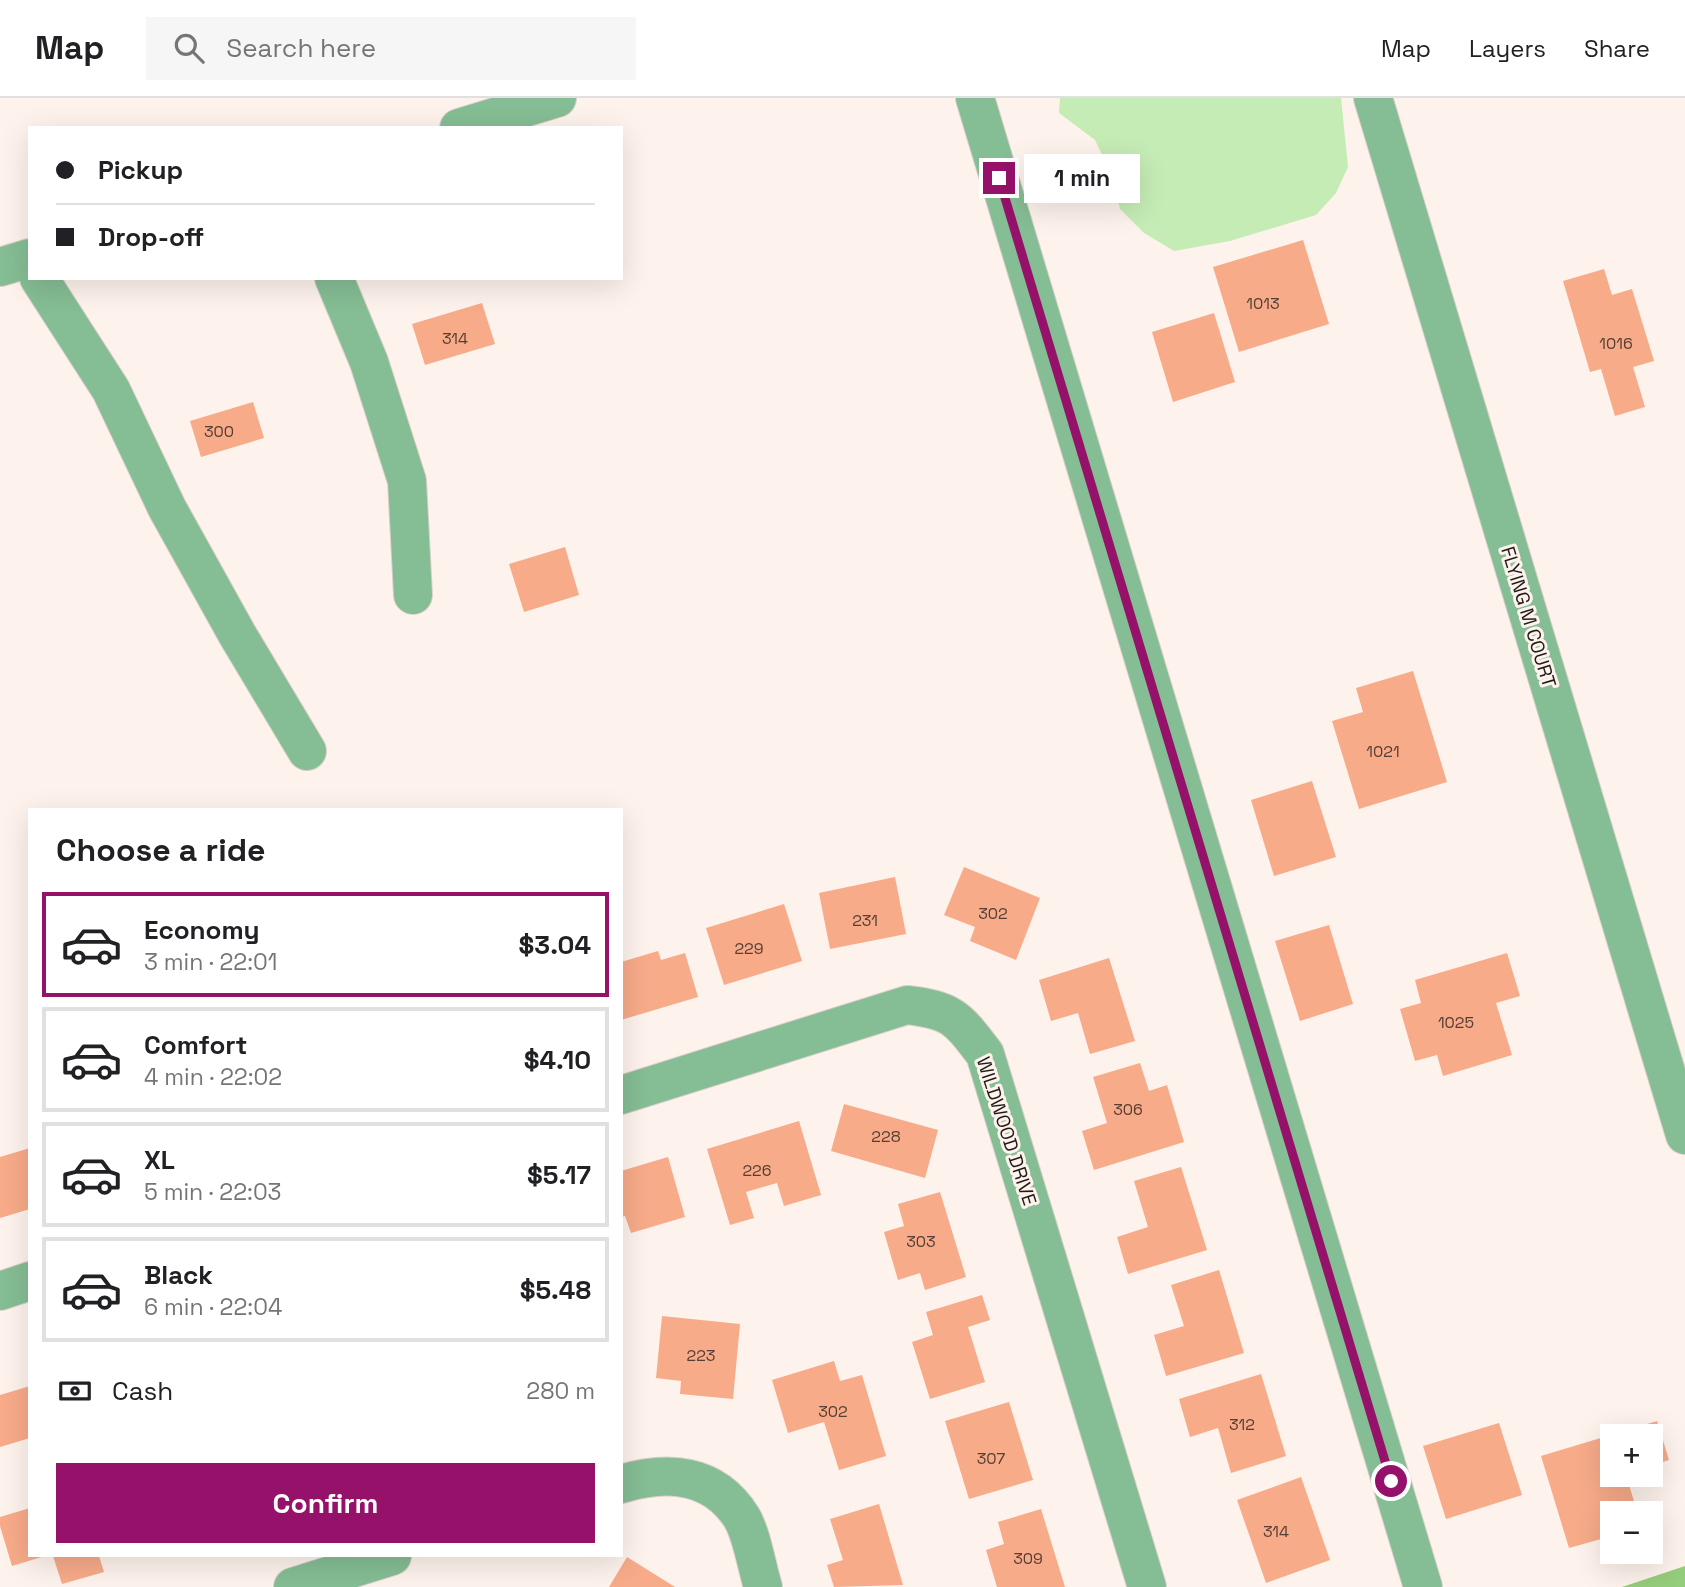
<!DOCTYPE html>
<html lang="en">
<head>
<meta charset="utf-8">
<style>
	:root { --surface:#fff; --page:#f6f6f6; --text:#202124; --muted:#757577; --line:#e0e0e0; --accent:#95116a }
	body { margin:0; font-family:"Space Grotesk",sans-serif; background:var(--page); color:var(--text); height:100vh; display:flex; flex-direction:column; font-size:26px; white-space:nowrap }
	* { box-sizing:border-box; margin:0 }
	p { font-size:23px; color:var(--muted) }
	.icon { flex:none; width:38px; height:38px; fill:none; stroke:currentColor; stroke-width:2; stroke-linecap:round; stroke-linejoin:round }
	.map { position:relative; flex:1; overflow:hidden }
	.details { position:absolute; left:28px; top:710px; width:595px; height:749px; display:flex; flex-direction:column; background:var(--surface); border-radius:0px; box-shadow:0 7px 28px #0002 }
	.details>* { flex:none }
	.guide { position:absolute; left:28px; top:28px; width:595px; height:154px; border-radius:0px; box-shadow:0 7px 28px #0002; display:grid; align-content:center; height:154px; padding:0 28px; background:var(--surface) }
	.buttons { position:absolute; left:1600px; top:1326px; display:grid; gap:14px }
	.buttons a { display:grid; place-items:center; width:63px; height:63px; border-radius:0px; background:var(--surface); box-shadow:0 7px 28px #0002; font-size:35px }
	.end { position:absolute; width:32px; height:32px; margin:-16px; border:9px solid #95116a; background:#fff; box-shadow:0 0 0 4px #fff }
	.from { border-radius:50% }
	.bubble { position:absolute; height:49px; border-radius:0px; background:var(--surface); box-shadow:0 7px 28px #0002; font-size:23px; font-weight:800; line-height:49px; text-align:center }
	.guide b { display:flex; align-items:center; gap:24px; height:66px; font-size:26px }
	.guide b+b { border-top:2px solid var(--line) }
	.guide i { width:18px; height:18px; background:var(--text) }
	ul { padding:0; list-style:none }
	li { display:flex; align-items:center; gap:21px; height:105px; margin:0 14px 10px; padding:0 14px; border:4px solid var(--line); border-radius:0px }
	li div { flex:1 }
	li b { display:block; font-size:26px }
	li em { font-style:normal; font-weight:800 }
	li.on { border-color:var(--accent) }
	li>.icon { width:63px; height:63px; stroke-width:1.5 }
	h2 { padding:0 28px; font-size:32px; line-height:84px }
	.pay { display:flex; align-items:center; gap:18px; height:77px; padding:0 28px; font-size:26px }
	.pay p { margin-inline-start:auto }
	.cta { display:flex; gap:14px; margin-top:auto; padding:14px 28px }
	.cta a { flex:1; height:80px; border-radius:0px; background:var(--accent); color:#fff; font-size:28px; font-weight:800; line-height:80px; text-align:center }
	header { display:flex; align-items:center; gap:42px; box-sizing:border-box; height:98px; padding:0 35px; background:var(--surface); border-bottom:2px solid var(--line) }
	header strong { font-size:33px }
	nav { display:flex; gap:38px; margin-inline-start:auto; font-size:24px }
	.search { width:490px; height:63px; background:var(--page); display:flex; align-items:center; gap:18px; box-sizing:border-box; padding:0 24px; border-radius:0px; color:var(--muted); font-size:26px }
	.map>svg:first-child { display:block }
	.green { fill:#c5ecb5 }
	.forest { fill:#94cd7b }
	.building { fill:#f7ab89 }
	.lines { fill:none; stroke-linecap:round; stroke-linejoin:round }
	.minor-casing { stroke:#dacfca; stroke-width:40 }
	.minor { stroke:#85bd94; stroke-width:38 }
	.route { stroke:#95116a; stroke-width:9 }
	.labels { text-anchor:middle; stroke-width:6; stroke-linejoin:round; paint-order:stroke }
	.number-label { font-size:16px; fill:#553e34 }
	.street-label { font-size:19px; fill:#1f1a17; stroke:#fef2ec }
</style>
</head>
<body>
<header>
<strong>Map</strong>
<div class="search"><svg class="icon" aria-label="search" viewBox="0 0 24 24"><circle cx="10" cy="10" r="6"/><path d="M15 15l6 6"/></svg>Search here</div>
<nav><a>Map</a><a>Layers</a><a>Share</a></nav>
</header>
<div class="map">
<svg width="1685" height="1489" viewBox="0 0 1685 1489">
	<rect width="100%" height="100%" fill="#fef2ec"/>
	<!-- green -->
	<polygon class="green" points="1060,0 1341,0 1348,69 1336,95 1316,117 1230,143 1174,153 1144,135 1120,111 1111,76 1095,42 1059,15"/>
	<!-- forest -->
	<polygon class="forest" points="1685,1468 1685,1489 1622,1489"/>
	<!-- building -->
	<g class="building">
		<polygon points="1303,142 1329,226 1239,254 1213,169"/>
		<polygon points="1604,171 1612,197 1632,191 1654,263 1633,269 1645,309 1615,318 1601,271 1590,274 1563,183"/>
		<polygon points="482,205 495,246 425,267 412,226"/>
		<polygon points="1214,215 1235,284 1173,304 1152,234"/>
		<polygon points="253,304 264,340 201,359 190,323"/>
		<polygon points="565,449 579,497 524,514 509,466"/>
		<polygon points="1413,573 1447,684 1359,711 1332,623 1363,614 1356,590"/>
		<polygon points="1312,683 1336,759 1274,778 1251,702"/>
		<polygon points="964,769 1040,800 1016,862 970,843 975,829 944,817"/>
		<polygon points="895,779 906,836 830,851 819,795"/>
		<polygon points="784,806 802,863 724,887 706,830"/>
		<polygon points="1329,827 1353,906 1300,923 1275,843"/>
		<polygon points="658,853 661,862 685,855 698,899 621,922 621,864"/>
		<polygon points="1507,855 1520,898 1496,905 1512,957 1443,978 1437,957 1415,963 1400,911 1421,905 1415,882"/>
		<polygon points="1109,860 1135,943 1090,956 1078,915 1051,923 1039,882"/>
		<polygon points="1140,965 1149,993 1167,987 1184,1044 1094,1072 1082,1033 1107,1025 1093,979"/>
		<polygon points="844,1006 938,1032 925,1080 831,1053"/>
		<polygon points="799,1023 821,1097 784,1108 777,1085 746,1094 754,1120 730,1127 707,1051"/>
		<polygon points="30,1050 30,1111 0,1120 0,1059"/>
		<polygon points="668,1059 685,1119 631,1135 625,1118 621,1119 621,1073"/>
		<polygon points="1181,1069 1207,1152 1128,1176 1117,1139 1148,1129 1134,1083"/>
		<polygon points="940,1094 966,1179 925,1192 920,1175 898,1182 884,1134 904,1128 898,1106"/>
		<polygon points="1219,1172 1244,1255 1166,1278 1154,1237 1184,1228 1171,1187"/>
		<polygon points="982,1197 990,1222 968,1229 985,1284 930,1301 912,1244 933,1237 926,1214"/>
		<polygon points="662,1218 740,1226 733,1301 680,1296 681,1283 656,1280"/>
		<polygon points="834,1263 840,1283 862,1277 886,1358 839,1372 824,1324 788,1335 772,1282"/>
		<polygon points="1261,1276 1286,1358 1231,1375 1218,1330 1190,1339 1179,1301"/>
		<polygon points="30,1288 30,1340 0,1349 0,1297"/>
		<polygon points="1009,1304 1033,1382 969,1401 945,1323"/>
		<polygon points="1657,1323 1669,1362 1650,1368 1650,1339 1612,1339 1612,1377 1626,1377 1638,1416 1612,1416 1612,1438 1569,1450 1541,1358"/>
		<polygon points="1499,1325 1522,1397 1446,1421 1423,1348"/>
		<polygon points="1301,1379 1330,1462 1266,1485 1237,1402"/>
		<polygon points="879,1406 903,1487 834,1489 827,1467 843,1462 830,1421"/>
		<polygon points="30,1410 30,1458 45,1458 12,1468 0,1428 0,1419"/>
		<polygon points="1041,1411 1065,1489 997,1489 986,1452 1004,1446 998,1424"/>
		<polygon points="53,1458 99,1458 104,1474 62,1486"/>
		<polygon points="627,1459 675,1489 609,1489"/>
	</g>
	<g class="lines">
		<defs>
			<g id="minor">
				<polyline points="975,0 1423,1489"/>
				<polyline points="1373,0 1685,1037"/>
				<polyline points="459,30 557,0"/>
				<polyline points="0,169 30,160"/>
				<polyline points="39,180 111,292 167,410 237,536 307,653"/>
				<polyline points="334,180 369,264 407,383 413,497"/>
				<path d="M 621,997 L 907,907 C 953,912 958,921 985,956 L 1147,1489"/>
				<polyline points="0,1193 30,1183"/>
				<path d="M 621,1386 C 668,1372 714,1375 742,1420 C 752,1437 757,1470 763,1489"/>
				<polyline points="293,1489 392,1458"/>
			</g>
		</defs>
		<!-- minor casing -->
		<use href="#minor" class="minor-casing"/>
		<!-- minor -->
		<use href="#minor" class="minor"/>
	</g>
	<g class="lines">
		<!-- route -->
		<polyline class="route" points="999,80 1391,1383"/>
	</g>
	<g class="labels">
		<!-- number labels -->
		<g class="number-label">
			<text x="1263" y="211">1013</text>
			<text x="455" y="246">314</text>
			<text x="1616" y="251">1016</text>
			<text x="219" y="339">300</text>
			<text x="1383" y="659">1021</text>
			<text x="993" y="821">302</text>
			<text x="865" y="828">231</text>
			<text x="749" y="856">229</text>
			<text x="1456" y="930">1025</text>
			<text x="1128" y="1017">306</text>
			<text x="886" y="1044">228</text>
			<text x="757" y="1078">226</text>
			<text x="921" y="1149">303</text>
			<text x="701" y="1263">223</text>
			<text x="833" y="1319">302</text>
			<text x="1242" y="1332">312</text>
			<text x="991" y="1366">307</text>
			<text x="1276" y="1439">314</text>
			<text x="1028" y="1466">309</text>
		</g>
		<!-- street labels -->
		<g class="street-label">
			<text transform="translate(1529 519) rotate(73)" y="7">FLYING M COURT</text>
			<text transform="translate(1007 1033) rotate(72)" y="7">WILDWOOD DRIVE</text>
		</g>
	</g>
</svg>
<div class="buttons">
<a>+</a>
<a>−</a>
</div>
<i class="end from" style="left:1391px;top:1383px"></i>
<i class="end" style="left:999px;top:80px"></i>
<div class="bubble" style="left:1024px;top:56px;width:116px">1 min</div>
<div class="guide">
<b><i class="from"></i>Pickup</b>
<b><i></i>Drop-off</b>
</div>
<section class="details">
<h2>Choose a ride</h2>
<ul>
<li class="on"><svg class="icon" aria-label="car" viewBox="0 0 24 24"><path d="M5 17H2v-5l4-1 3-4h7l3 4 3 1v5h-3M9 17h6M6 11h13"/><circle cx="7" cy="17" r="2"/><circle cx="17" cy="17" r="2"/></svg><div><b>Economy</b><p>3 min · 22:01</p></div><em>$3.04</em></li>
<li><svg class="icon" aria-label="car" viewBox="0 0 24 24"><path d="M5 17H2v-5l4-1 3-4h7l3 4 3 1v5h-3M9 17h6M6 11h13"/><circle cx="7" cy="17" r="2"/><circle cx="17" cy="17" r="2"/></svg><div><b>Comfort</b><p>4 min · 22:02</p></div><em>$4.10</em></li>
<li><svg class="icon" aria-label="car" viewBox="0 0 24 24"><path d="M5 17H2v-5l4-1 3-4h7l3 4 3 1v5h-3M9 17h6M6 11h13"/><circle cx="7" cy="17" r="2"/><circle cx="17" cy="17" r="2"/></svg><div><b>XL</b><p>5 min · 22:03</p></div><em>$5.17</em></li>
<li><svg class="icon" aria-label="car" viewBox="0 0 24 24"><path d="M5 17H2v-5l4-1 3-4h7l3 4 3 1v5h-3M9 17h6M6 11h13"/><circle cx="7" cy="17" r="2"/><circle cx="17" cy="17" r="2"/></svg><div><b>Black</b><p>6 min · 22:04</p></div><em>$5.48</em></li>
</ul>
<div class="pay"><svg class="icon" aria-label="cash" viewBox="0 0 24 24"><path d="M3 7h18v10H3z"/><circle cx="12" cy="12" r="2"/></svg>Cash<p>280 m</p></div>
<div class="cta"><a>Confirm</a></div>
</section>
</div>
</body>
</html>
